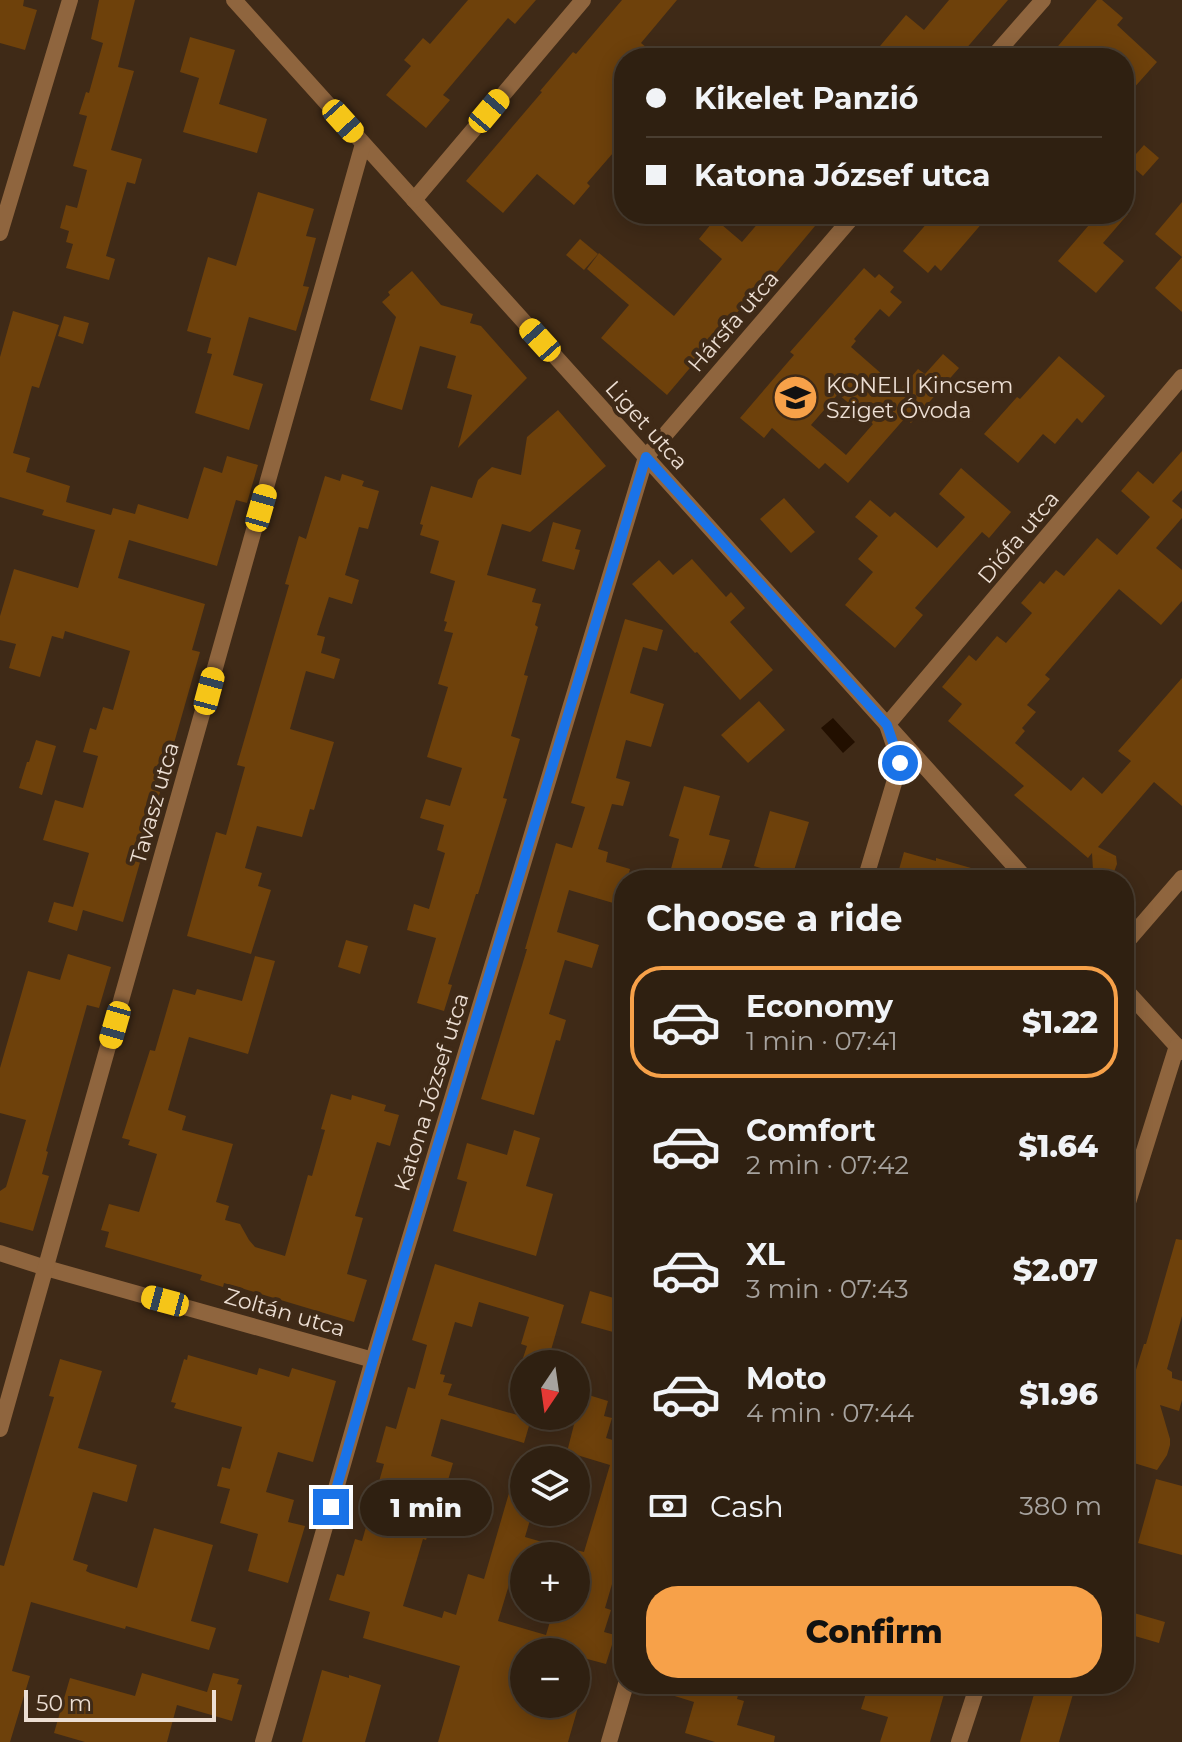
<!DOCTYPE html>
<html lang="en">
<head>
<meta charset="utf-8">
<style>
	:root { --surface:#2f2011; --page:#3b2d1f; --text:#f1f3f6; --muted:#a7a39f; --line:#4a3e31; --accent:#f7a149 }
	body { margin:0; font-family:Montserrat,sans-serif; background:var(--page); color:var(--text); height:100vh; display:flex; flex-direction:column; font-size:30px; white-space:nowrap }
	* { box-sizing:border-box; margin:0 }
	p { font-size:26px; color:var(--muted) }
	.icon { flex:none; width:44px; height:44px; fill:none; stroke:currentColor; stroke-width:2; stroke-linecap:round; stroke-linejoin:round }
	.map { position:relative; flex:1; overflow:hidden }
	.side { position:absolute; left:614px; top:870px; width:520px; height:824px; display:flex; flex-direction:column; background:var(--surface); border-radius:32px; box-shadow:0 4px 20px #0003,0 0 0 2px var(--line) }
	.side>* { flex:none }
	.guide { position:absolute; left:614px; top:48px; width:520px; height:176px; border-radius:32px; box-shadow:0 4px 20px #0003,0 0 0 2px var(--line); display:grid; align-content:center; height:176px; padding:0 32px; background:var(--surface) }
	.needle { width:52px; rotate:193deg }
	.tools { position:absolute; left:510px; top:1350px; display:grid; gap:16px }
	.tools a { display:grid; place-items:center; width:80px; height:80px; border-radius:50%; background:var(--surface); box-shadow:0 4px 20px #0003,0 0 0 2px var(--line); font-size:40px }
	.scale { position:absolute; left:24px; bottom:20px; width:192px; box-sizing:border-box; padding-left:8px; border:4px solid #ecded3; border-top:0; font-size:22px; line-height:28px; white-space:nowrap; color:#ecded3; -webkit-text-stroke:6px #3f2a17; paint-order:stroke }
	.end { position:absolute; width:36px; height:36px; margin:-18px; border:10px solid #1a73e8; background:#fff; box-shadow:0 0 0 4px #fff }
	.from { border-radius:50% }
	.bubble { position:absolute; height:56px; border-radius:28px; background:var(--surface); box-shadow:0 4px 20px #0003,0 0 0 2px var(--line); font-size:26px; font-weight:800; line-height:56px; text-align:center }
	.car { position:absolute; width:24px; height:48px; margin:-24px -12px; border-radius:10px; box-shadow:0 0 6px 2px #0007; background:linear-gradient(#f5c518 24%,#345 0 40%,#f5c518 0 76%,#345 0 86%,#f5c518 0) }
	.guide b { display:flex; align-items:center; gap:28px; height:76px; font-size:30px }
	.guide b+b { border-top:2px solid var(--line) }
	.guide i { width:20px; height:20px; background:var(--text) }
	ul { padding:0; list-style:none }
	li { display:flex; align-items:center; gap:24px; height:112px; margin:0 16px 12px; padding:0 16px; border:4px solid transparent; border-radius:32px }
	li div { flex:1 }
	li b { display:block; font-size:30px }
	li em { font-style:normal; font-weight:800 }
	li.selected { border-color:var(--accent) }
	li>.icon { width:72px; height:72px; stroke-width:1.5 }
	h2 { padding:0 32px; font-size:36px; line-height:96px }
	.pay { display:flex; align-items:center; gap:20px; height:88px; padding:0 32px; font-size:30px }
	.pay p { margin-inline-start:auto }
	.primary-button { display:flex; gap:16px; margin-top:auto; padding:16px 32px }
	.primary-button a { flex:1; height:92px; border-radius:32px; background:var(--accent); color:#111; font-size:32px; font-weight:800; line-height:92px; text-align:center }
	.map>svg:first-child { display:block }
	.water { fill:#220f00 }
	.building { fill:#6e410b; fill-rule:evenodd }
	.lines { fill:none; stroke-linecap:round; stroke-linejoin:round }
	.minor { stroke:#8f653e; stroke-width:16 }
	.route { stroke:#1a73e8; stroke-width:10 }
	.labels { text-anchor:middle; stroke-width:8; stroke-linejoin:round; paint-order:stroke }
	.street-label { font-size:22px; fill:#ecded3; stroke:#3f2a17 }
	.poi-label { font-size:22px; fill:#ecded3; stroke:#3f2a17; text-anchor:start }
</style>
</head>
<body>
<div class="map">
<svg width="1182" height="1742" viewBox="0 0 1182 1742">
	<rect width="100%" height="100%" fill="#3f2a17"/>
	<!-- water -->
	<polygon class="water" points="833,718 855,742 843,753 821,728"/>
	<!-- building -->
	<g class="building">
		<polygon points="0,0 24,0 23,6 37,10 25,50 0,43"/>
		<polygon points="99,0 135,0 118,67 134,71 111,150 142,159 135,184 127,182 106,256 115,259 109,280 66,268 73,244 66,242 69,231 60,228 66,205 77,208 87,170 73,166 87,116 79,114 86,92 89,93 103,43 91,39"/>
		<polygon points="468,0 536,0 515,24 508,18 443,95 450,100 426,128 386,95 411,66 404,60 423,38 430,44"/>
		<polygon points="622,0 677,0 641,43 659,58 624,58 624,162 613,153 587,183 590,186 574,205 537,174 503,213 466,181 542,92 540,91 573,52 576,54"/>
		<polygon points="949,0 1008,0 958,58 870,58 906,15 924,30"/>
		<polygon points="1097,0 1102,0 1123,18 1117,25 1157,62 1124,99 1124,58 1048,58"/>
		<polygon points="190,37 235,50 219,104 267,119 257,153 183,132 199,78 180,72"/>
		<polygon points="1144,145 1159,158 1143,176 1128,163"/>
		<polygon points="258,192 314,209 306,236 316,238 303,286 309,287 296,331 249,317 233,375 263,384 249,430 195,413 212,354 207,353 211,338 187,331 208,257 236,266"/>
		<polygon points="1182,202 1182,312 1155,288 1182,257 1155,234"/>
		<polygon points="766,214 825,214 760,292 757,289 667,395 601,338 629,305 587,269 599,253 674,316 722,259 699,239 715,219 742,242"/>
		<polygon points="935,214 990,214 941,271 935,265 928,273 903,251"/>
		<polygon points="1076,214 1128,214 1103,243 1124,261 1096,293 1058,261 1089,225"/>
		<polygon points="580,239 598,254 584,270 566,255"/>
		<path d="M 864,268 L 875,278 L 879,274 L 894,287 L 890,292 L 902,302 L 889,317 L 880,309 L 854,339 L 856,341 L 851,347 L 900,390 L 918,369 L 925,374 L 943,354 L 959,368 L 911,423 L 905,418 L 848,483 L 825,463 L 819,469 L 772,428 L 764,438 L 740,418 L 794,355 L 790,352 ZM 838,394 L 873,424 L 846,455 L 811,425 Z"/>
		<polygon points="412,271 441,305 473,314 470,323 481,326 527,378 458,448 472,395 447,388 456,356 420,346 402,410 370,400 396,317 382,302 390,295 388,292"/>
		<polygon points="13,311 59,325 39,388 32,386 13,453 30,458 26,472 70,486 66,502 111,515 113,508 135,514 138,504 188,519 204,467 222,473 227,456 258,465 247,503 236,500 217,566 129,540 118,578 205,604 192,650 200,652 123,922 83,910 77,931 48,922 54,902 73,907 89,853 43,840 55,800 83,808 98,756 83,752 90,728 96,730 103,707 113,710 130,651 65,631 63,639 52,636 40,677 9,668 16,644 0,640 0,616 14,569 78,588 95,530 42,515 44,510 0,497 0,357"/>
		<polygon points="64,316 89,323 83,344 58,336"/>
		<polygon points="1059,356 1105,396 1082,423 1077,418 1055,444 1043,434 1018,463 984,434 1017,397 1020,399"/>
		<polygon points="558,410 606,466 530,532 502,524 487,575 536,589 532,602 541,604 535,625 538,627 524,675 528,676 511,736 520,739 503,798 507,799 478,894 476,894 448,984 452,985 444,1011 417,1003 436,938 407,930 414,904 429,909 445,853 437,850 444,825 420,818 426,799 450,806 462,768 427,757 448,687 438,684 453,633 444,631 447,622 444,621 455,581 430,573 439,541 420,535 423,525 420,524 431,486 472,498 478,480 492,467 521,475 527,437"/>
		<polygon points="1182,451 1182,490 1172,501 1182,509 1182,518 1156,548 1182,570 1182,601 1161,625 1119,589 1045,675 1050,679 1027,705 1036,712 1022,728 1025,731 1015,743 1071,791 1083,777 1102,794 1131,761 1118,751 1182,678 1182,806 1154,782 1098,847 1116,856 1117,864 1114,872 1108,876 1099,875 1093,870 1092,853 1088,858 1014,795 1024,786 948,721 962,704 942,687 969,655 976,661 997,636 1006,643 1032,613 1021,603 1040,581 1044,584 1056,570 1064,576 1097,538 1117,555 1150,517 1121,491 1138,471 1153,484"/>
		<polygon points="961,468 1011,512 989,538 982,532 915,608 923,615 895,648 845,605 873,572 858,559 878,536 855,517 870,500 890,517 895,512 937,548 965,517 939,494"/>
		<polygon points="342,474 364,481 362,486 379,491 368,529 359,527 345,575 359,580 352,604 329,597 317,635 325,637 321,653 340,659 334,679 306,671 290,729 334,742 314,810 310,809 302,837 257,826 245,868 262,873 258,886 271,890 251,954 187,936 216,832 226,835 245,767 237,765 289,585 285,584 299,536 306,539 325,476 340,481"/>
		<polygon points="784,498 815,532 791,553 760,519"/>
		<polygon points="553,522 581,530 575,549 580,550 574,570 542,561"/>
		<polygon points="692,559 726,597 731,592 745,608 730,622 773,670 740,700 697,652 695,653 632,584 659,560 673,575"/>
		<polygon points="625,619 663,630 657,651 643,647 630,693 664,704 651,747 626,740 616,778 630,782 623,806 612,804 598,849 608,852 606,862 630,869 627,880 624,880 624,890 620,905 569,890 557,932 599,945 592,968 565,960 549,1014 566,1020 560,1041 556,1040 534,1115 481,1099 527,949 525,949 556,843 572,848 585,807 571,803"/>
		<polygon points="759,701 785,730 748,763 721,735"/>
		<polygon points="36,740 56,746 42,795 19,788 27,762 29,762"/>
		<polygon points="684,786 720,796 709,835 730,840 718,880 706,876 701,880 668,880 679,839 669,836"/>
		<polygon points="770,811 809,822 792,877 754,866"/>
		<polygon points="904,852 936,861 936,858 992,874 992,880 896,880"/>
		<polygon points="346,940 368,946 360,974 338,967"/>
		<polygon points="68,954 111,967 99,1008 87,1005 46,1151 48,1152 42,1174 49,1176 33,1231 0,1222 0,1191 6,1187 26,1120 0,1113 0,1068 28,971 60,980"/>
		<polygon points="255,956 275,961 248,1054 189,1037 168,1110 186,1116 182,1130 233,1144 216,1202 229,1206 225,1220 240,1224 249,1240 255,1247 285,1256 308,1175 312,1176 325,1130 321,1129 331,1094 351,1100 352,1095 386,1105 384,1111 399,1115 390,1146 377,1142 355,1216 363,1218 347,1274 367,1280 354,1322 224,1283 223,1287 200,1280 202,1275 105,1247 109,1232 101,1230 109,1204 139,1212 157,1154 128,1145 130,1140 122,1138 150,1050 155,1051 173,989 195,995 197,989 242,1001"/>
		<polygon points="514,1130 540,1138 526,1186 553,1194 536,1256 453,1231 467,1182 457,1179 467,1143 507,1155"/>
		<polygon points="1176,1239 1182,1240 1182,1316 1167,1369 1172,1372 1172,1378 1182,1381 1182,1400 1179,1411 1160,1405 1170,1439 1170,1445 1167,1455 1157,1470 1124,1460 1124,1398 1127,1399 1144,1344 1146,1344"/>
		<polygon points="435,1264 564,1305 547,1364 523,1358 527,1346 521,1344 529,1317 479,1302 472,1327 455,1322 440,1374 445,1375 443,1382 452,1384 448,1395 531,1419 524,1443 441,1419 431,1456 453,1463 440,1508 445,1510 439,1531 430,1528 426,1540 423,1539 403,1606 442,1618 444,1611 456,1615 468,1574 484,1579 518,1462 524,1462 524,1518 530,1520 525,1537 570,1550 569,1556 524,1556 524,1568 515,1565 498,1621 546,1635 554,1608 576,1608 576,1550 584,1552 610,1465 567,1452 582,1393 608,1401 604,1416 612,1418 606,1438 616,1441 618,1434 624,1435 624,1543 605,1608 611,1610 604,1632 615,1635 606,1664 576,1656 576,1652 524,1652 524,1704 579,1704 568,1742 438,1742 460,1666 363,1638 370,1612 329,1600 337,1574 344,1576 355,1539 362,1541 384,1464 376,1462 386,1426 396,1429 408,1387 415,1389 427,1345 412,1340"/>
		<polygon points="590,1291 624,1301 624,1333 614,1330 613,1332 581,1323"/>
		<polygon points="188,1355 257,1375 259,1368 289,1377 292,1368 336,1381 313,1462 278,1452 266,1492 294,1500 288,1522 305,1526 288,1583 248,1571 258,1534 220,1523 230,1489 217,1486 222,1467 230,1469 242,1427 174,1408 176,1403 171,1402 184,1359 187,1360"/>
		<polygon points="60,1359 102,1371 78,1448 137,1465 127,1502 93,1492 73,1560 88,1565 86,1571 90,1573 137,1588 154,1528 213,1545 191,1621 216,1628 209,1650 126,1626 125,1629 31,1602 12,1671 30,1676 10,1742 0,1742 0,1565 4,1566 26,1491 54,1397 49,1396"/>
		<polygon points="1156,1479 1182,1486 1182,1555 1138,1543"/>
		<polygon points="1134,1613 1165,1622 1159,1643 1128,1634"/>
		<polygon points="322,1670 349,1678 349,1675 381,1685 365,1742 302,1742"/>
		<polygon points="142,1673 207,1692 213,1673 239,1679 237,1684 242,1685 232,1721 177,1705 167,1742 85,1742 54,1733 70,1678 135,1696"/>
		<polygon points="653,1684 741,1684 737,1699 744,1701 737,1725 775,1736 774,1742 715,1742 685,1733 694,1702 652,1689"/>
		<polygon points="869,1684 947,1684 930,1742 880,1742 888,1717 861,1709"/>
		<polygon points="1037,1684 1076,1684 1059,1742 1020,1742"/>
	</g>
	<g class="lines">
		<!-- minor -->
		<g class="minor">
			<polyline points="234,0 1027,880"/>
			<polyline points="992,58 1043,0"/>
			<polyline points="414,200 583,0"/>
			<polyline points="0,233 70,0"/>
			<polyline points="865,880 900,763 887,725 1182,377"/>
			<polyline points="1124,945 1182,878"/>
			<polyline points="1124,988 1182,1052"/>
			<polyline points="1124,1215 1177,1046"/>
			<polyline points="0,1253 46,1268 373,1360"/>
			<polyline points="0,1429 363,144"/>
			<polyline points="263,1742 373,1360 646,457 855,214"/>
			<polyline points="609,1742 626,1684"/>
			<polyline points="959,1742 978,1684"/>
		</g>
	</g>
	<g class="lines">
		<!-- route -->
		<polyline class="route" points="331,1507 382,1329 646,457 887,725 900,763"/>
	</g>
	<!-- icons -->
	<defs>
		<symbol id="school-disc" viewBox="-11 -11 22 22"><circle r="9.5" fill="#f7a149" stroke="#3f2a17"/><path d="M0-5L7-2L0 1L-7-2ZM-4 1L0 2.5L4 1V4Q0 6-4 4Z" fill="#111"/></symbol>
	</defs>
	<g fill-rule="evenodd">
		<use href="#school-disc" x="770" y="372" width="51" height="51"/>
	</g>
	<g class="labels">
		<!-- street labels -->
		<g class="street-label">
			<text transform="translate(733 321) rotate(-49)" y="8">Hársfa utca</text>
			<text transform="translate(647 425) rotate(48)" y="8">Liget utca</text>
			<text transform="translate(1018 537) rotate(-50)" y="8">Diófa utca</text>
			<text transform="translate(154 803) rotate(-74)" y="8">Tavasz utca</text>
			<text transform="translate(431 1092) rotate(-73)" y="8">Katona József utca</text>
			<text transform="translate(285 1312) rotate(16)" y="8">Zoltán utca</text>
		</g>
		<!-- poi labels -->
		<g class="poi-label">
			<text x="826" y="393">KONELI Kincsem<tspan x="826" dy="25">Sziget Óvoda</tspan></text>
		</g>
	</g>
</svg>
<div class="tools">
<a><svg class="needle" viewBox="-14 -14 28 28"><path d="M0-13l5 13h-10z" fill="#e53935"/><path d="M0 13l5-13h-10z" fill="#a7a39f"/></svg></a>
<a><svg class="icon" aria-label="layers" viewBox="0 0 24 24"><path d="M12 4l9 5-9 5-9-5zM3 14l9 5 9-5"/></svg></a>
<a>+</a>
<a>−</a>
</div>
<div class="scale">50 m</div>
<i class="end from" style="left:900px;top:763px"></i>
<i class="end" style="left:331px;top:1507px"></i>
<div class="bubble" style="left:360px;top:1480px;width:132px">1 min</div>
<i class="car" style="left:489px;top:111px;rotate:40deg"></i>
<i class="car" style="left:343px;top:121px;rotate:138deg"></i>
<i class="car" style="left:540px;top:340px;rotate:318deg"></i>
<i class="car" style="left:261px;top:508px;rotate:16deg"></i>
<i class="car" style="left:209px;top:691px;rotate:15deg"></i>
<i class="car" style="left:115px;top:1025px;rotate:196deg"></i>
<i class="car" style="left:165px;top:1301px;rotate:285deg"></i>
<div class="guide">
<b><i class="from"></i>Kikelet Panzió</b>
<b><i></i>Katona József utca</b>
</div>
<section class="side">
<h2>Choose a ride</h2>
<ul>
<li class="selected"><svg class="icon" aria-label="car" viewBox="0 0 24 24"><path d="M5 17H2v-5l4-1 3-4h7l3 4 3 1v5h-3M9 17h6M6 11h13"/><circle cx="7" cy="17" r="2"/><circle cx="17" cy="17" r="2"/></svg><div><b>Economy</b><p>1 min · 07:41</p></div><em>$1.22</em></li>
<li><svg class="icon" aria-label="car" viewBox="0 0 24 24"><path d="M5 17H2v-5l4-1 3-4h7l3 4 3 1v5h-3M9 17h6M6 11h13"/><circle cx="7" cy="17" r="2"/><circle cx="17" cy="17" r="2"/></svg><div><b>Comfort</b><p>2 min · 07:42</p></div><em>$1.64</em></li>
<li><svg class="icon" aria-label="car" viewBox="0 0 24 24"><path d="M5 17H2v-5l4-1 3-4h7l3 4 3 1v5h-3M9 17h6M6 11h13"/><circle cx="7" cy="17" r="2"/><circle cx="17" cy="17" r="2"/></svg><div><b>XL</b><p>3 min · 07:43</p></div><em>$2.07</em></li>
<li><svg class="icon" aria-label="car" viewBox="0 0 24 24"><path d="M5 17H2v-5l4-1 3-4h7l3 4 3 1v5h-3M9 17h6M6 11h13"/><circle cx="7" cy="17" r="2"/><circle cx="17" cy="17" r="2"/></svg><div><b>Moto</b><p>4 min · 07:44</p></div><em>$1.96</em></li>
</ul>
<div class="pay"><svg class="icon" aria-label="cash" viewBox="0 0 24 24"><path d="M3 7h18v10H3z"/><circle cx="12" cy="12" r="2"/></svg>Cash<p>380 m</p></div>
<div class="primary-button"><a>Confirm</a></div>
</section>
</div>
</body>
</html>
